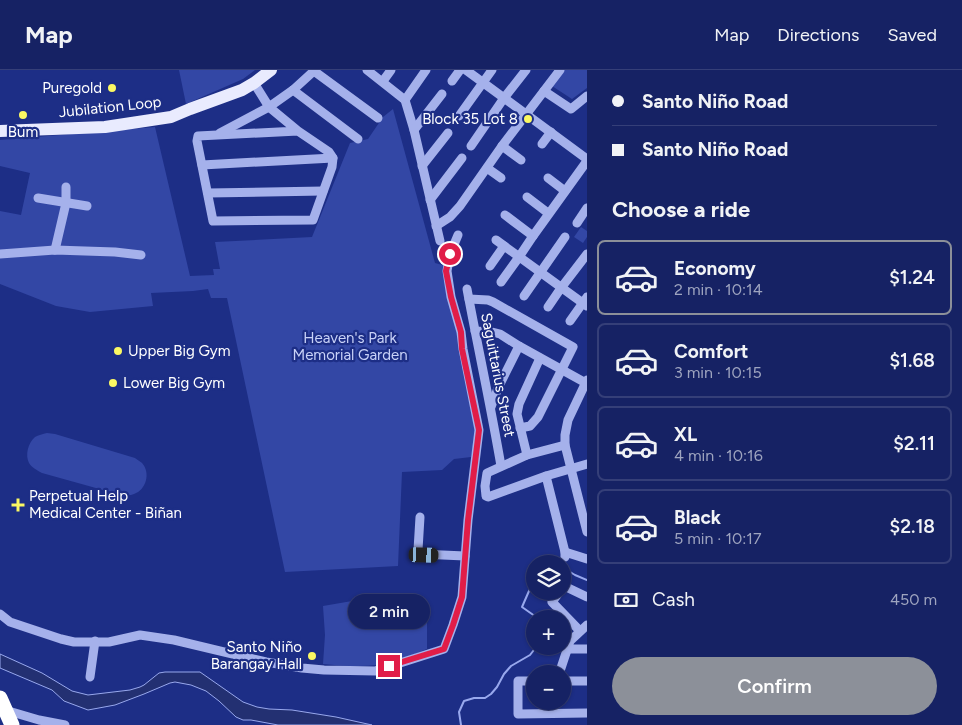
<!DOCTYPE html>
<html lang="en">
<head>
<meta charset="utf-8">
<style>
	:root { --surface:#162264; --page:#1f2a6a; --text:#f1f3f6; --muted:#9ea4bf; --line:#353f78; --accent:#8c9099 }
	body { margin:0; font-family:Figtree,sans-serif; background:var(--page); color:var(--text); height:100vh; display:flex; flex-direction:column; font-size:19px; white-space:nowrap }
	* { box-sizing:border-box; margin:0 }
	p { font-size:16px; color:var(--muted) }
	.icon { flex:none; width:28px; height:28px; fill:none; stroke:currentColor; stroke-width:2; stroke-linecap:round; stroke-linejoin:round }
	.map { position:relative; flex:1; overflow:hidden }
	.sheet { display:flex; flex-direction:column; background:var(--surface); width:375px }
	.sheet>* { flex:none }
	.guide { display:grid; align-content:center; height:110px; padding:0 25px; background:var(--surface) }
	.buttons { position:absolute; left:526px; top:485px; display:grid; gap:10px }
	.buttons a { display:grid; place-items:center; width:45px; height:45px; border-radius:50%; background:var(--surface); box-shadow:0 1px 4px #0004,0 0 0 1px var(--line); font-size:25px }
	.end { position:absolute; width:22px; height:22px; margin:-11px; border:6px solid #e11d48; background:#fff; box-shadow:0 0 0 2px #fff }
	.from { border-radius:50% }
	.bubble { position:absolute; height:35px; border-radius:18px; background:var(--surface); box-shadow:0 1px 4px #0004,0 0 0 1px var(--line); font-size:16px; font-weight:600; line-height:35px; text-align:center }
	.car { position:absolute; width:15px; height:30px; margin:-15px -8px; border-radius:6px; box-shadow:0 0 4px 1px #0007; background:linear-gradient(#222 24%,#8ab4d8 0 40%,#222 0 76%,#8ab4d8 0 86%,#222 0) }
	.guide b { display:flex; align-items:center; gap:18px; height:48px; font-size:19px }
	.guide b+b { border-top:1px solid var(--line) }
	.guide i { width:12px; height:12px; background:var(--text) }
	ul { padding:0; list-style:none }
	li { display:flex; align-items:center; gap:15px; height:75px; margin:0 10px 8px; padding:0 15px; border:2px solid var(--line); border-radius:8px }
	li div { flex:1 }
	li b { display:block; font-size:19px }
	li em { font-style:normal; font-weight:600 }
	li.selected { border-color:var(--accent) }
	li>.icon { width:45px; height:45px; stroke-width:1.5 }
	h2 { padding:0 25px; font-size:22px; line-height:60px }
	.pay { display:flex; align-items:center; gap:12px; height:55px; padding:0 25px; font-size:19px }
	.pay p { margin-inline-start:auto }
	.cta { display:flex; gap:10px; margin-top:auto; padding:10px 25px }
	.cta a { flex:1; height:58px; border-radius:30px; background:var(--accent); color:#fff; font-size:20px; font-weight:600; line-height:58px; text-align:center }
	header { display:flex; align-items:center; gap:30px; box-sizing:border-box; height:70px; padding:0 25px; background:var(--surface); border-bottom:1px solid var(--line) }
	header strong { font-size:24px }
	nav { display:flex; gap:28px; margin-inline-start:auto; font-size:18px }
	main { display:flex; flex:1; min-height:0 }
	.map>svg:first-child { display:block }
	.green { fill:#3347a5 }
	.water { fill:#233072; stroke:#98a8ed }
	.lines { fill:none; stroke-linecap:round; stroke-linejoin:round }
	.stream { stroke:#98a8ed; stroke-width:2 }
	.minor { stroke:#a5b1eb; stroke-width:9 }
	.major { stroke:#e9ebfe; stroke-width:12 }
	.highway { stroke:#fff; stroke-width:15 }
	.route { stroke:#e11d48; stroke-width:6 }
	.poi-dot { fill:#fbf863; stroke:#1d2e86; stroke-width:2 }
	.labels { text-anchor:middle; stroke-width:4.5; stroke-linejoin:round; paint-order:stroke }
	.poi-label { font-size:15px; fill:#fff; stroke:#1d2e86; text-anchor:end }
	.street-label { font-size:15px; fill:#fff; stroke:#1d2e86 }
	.park-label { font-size:15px; fill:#c9d2f8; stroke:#1d2e86 }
</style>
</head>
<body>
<header>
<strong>Map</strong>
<nav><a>Map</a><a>Directions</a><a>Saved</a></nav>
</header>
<main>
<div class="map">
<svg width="587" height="655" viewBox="0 0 587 655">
	<rect width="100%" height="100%" fill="#1d2e86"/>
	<!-- green -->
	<g class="green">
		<polygon points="179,0 255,0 243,9 186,34"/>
		<polygon points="564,0 587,0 587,18 572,29 552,16"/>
		<polygon points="393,39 435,193 450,197 476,363 471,387 454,389 442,400 402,402 398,496 285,502 227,228 211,228 208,219 193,221 151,223 153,236 90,242 56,236 0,214 0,141 21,145 30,103 0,96 0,70 155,57 190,206 214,205 213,199 220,199 215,172 312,167 350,73 368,69 383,47"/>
		<polygon points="581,157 587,161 587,167 583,173 574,167"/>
		<path d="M 47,363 L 55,364 L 135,388 C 136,389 141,392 142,393 C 151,403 146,420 134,424 C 130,426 126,425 121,425 L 42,403 C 37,400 32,398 29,393 C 25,385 28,373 35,367 C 38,365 43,364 47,363 Z"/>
		<path d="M 352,531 L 427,531 L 427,579 C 412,585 395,593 378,595 C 360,597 341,596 323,594 L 325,565 L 323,536 Z"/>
	</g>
	<!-- water -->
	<polygon class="water" points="0,584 42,603 72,621 88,625 130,620 140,617 144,615 159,603 165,602 200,602 243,632 257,637 269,639 292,640 336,647 372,655 278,655 251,650 243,650 236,647 219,631 206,621 191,615 175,612 170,613 144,624 115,635 88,640 64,631 52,620 0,598"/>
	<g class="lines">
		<!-- stream -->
		<g class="stream">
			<polyline points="544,494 546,488 558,494"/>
			<polyline points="562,497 575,505 587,510"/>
			<polyline points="535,510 529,521 522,537 539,549"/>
			<polyline points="461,655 459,642 464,631 474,628 485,628 491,624 497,617 504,604 511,596 530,585 537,576"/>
		</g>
		<!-- minor -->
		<g class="minor">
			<polyline points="367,0 405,30 414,60 440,171"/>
			<polyline points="466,0 587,89"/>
			<polyline points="314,1 378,48"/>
			<polyline points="383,11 391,0"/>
			<polyline points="452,11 460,0"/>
			<polyline points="254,13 269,37 298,61 329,82 333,88 332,97 313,150 213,151 197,71 198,66 298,61"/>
			<polyline points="293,20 358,69"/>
			<polyline points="544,21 571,39 587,26"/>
			<polyline points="405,30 426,0"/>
			<polyline points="459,46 492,0"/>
			<polyline points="414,60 442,24"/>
			<polyline points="220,63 269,37 293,20 315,0"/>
			<polyline points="542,74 551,62"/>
			<polyline points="471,76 504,28 526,0"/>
			<polyline points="502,76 521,90"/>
			<polyline points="202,95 333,88"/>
			<polyline points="422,96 448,63"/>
			<polyline points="487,98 501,108"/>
			<polyline points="548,108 565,121"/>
			<polyline points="208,123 323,121"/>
			<polyline points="527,127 548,143"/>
			<polyline points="38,128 87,136"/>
			<polyline points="430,130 462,88"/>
			<polyline points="505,145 533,166"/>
			<polyline points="577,153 587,138"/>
			<polyline points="436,156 450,147 460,136 502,76 560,0"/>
			<polyline points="496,170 587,236"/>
			<polyline points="55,180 66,133 66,117"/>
			<polyline points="0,184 55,180 115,182 141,185"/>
			<polyline points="490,196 504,176"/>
			<polyline points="501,212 519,187 533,166 587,91"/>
			<path d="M 467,219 C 478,278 491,337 501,396"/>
			<polyline points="524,226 565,167"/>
			<polyline points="469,229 488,230 493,232 573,277 538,347 530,356 520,358"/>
			<polyline points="548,237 561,218 587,184"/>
			<polyline points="570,251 587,227"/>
			<polyline points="475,261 492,262 500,264 519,276 586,313"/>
			<polyline points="587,310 568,350 565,365 565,375 587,462"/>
			<polyline points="491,337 498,318 519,276"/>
			<polyline points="565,375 527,385 487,403 485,416 486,426 488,427 546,406 587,394"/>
			<polyline points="527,385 517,344 519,334 540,288"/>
			<polyline points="546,406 565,482 565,487"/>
			<polyline points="420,447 418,480 420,484 465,486"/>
			<polyline points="565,482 587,489"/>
			<polyline points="562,515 587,527"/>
			<polyline points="560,521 552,532 580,561"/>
			<polyline points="0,544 10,552 61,569 74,572 109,572 140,565 174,570 266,592 302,598 324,600 375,601 444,579 453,555 462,527 468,450 479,360 463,279 461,262 451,227 447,201 450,184 458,165"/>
			<polyline points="567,579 587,579"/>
			<polyline points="559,604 570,571 587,555"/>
			<polyline points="90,607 95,571"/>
			<polyline points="535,611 518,611 518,644 587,643"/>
			<polyline points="562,611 587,611"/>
			<polyline points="5,640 39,650 65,655"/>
		</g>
		<!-- major -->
		<polyline class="major" points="0,61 105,57 171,47 190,39 242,20 254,13 271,0"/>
		<!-- highway -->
		<polyline class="highway" points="0,628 12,655"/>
	</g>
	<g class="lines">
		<!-- route -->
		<polyline class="route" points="389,596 444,579 453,555 462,527 468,450 479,360 462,279 461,262 451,227 446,201 450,184"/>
	</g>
	<!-- markers -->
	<g class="poi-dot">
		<circle cx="112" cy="18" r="5"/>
		<circle cx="23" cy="45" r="5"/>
		<circle cx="528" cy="49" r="5"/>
		<circle cx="118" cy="281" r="5"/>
		<circle cx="113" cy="313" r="5"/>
		<path d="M15.5 427.5h5v5h5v5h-5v5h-5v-5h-5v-5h5z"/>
		<circle cx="312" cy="586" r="5"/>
	</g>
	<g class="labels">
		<!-- poi labels -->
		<g class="poi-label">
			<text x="102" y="23">Puregold</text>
			<text x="518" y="54">Block 35 Lot 8</text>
			<text x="23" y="67" text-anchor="middle">Bum</text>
			<text x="128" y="286" text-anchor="start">Upper Big Gym</text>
			<text x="123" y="318" text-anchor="start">Lower Big Gym</text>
			<text x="29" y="431" text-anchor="start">Perpetual Help<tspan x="29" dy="17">Medical Center - Biñan</tspan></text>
			<text x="302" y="582">Santo Niño<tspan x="302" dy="17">Barangay Hall</tspan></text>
		</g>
		<!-- street labels -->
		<g class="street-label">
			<text transform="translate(110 37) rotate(-6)" y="5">Jubilation Loop</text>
			<text transform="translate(498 305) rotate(79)" y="5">Saguittarius Street</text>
		</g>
		<!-- park labels -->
		<g class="park-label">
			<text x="350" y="273">Heaven's Park<tspan x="350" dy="17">Memorial Garden</tspan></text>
		</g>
	</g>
</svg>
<div class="buttons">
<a><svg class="icon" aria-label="layers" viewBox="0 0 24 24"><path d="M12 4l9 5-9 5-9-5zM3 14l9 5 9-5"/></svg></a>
<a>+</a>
<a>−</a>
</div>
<i class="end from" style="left:450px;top:184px"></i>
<i class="end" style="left:389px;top:596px"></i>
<div class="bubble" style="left:348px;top:524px;width:82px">2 min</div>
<i class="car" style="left:424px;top:485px;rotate:92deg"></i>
</div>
<section class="sheet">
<div class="guide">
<b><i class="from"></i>Santo Niño Road</b>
<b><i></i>Santo Niño Road</b>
</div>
<h2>Choose a ride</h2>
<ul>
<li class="selected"><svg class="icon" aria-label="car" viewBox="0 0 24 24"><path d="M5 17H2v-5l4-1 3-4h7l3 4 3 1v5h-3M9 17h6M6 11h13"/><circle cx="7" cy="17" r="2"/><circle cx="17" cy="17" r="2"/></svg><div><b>Economy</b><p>2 min · 10:14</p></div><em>$1.24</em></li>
<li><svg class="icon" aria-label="car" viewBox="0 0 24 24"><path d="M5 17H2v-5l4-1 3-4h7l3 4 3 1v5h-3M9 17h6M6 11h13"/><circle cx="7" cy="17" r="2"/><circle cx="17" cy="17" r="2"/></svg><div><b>Comfort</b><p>3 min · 10:15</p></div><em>$1.68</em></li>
<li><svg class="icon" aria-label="car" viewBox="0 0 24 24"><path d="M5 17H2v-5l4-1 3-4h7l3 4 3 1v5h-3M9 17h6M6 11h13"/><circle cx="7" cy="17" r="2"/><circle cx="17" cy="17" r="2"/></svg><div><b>XL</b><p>4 min · 10:16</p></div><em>$2.11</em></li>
<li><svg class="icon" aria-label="car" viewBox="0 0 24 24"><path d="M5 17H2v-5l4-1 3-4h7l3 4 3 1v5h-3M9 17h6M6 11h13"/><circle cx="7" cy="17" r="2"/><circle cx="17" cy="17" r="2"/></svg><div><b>Black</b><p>5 min · 10:17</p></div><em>$2.18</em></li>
</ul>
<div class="pay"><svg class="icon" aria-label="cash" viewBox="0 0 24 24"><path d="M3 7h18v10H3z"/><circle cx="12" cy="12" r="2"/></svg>Cash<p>450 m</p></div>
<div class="cta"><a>Confirm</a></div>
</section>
</main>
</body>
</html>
